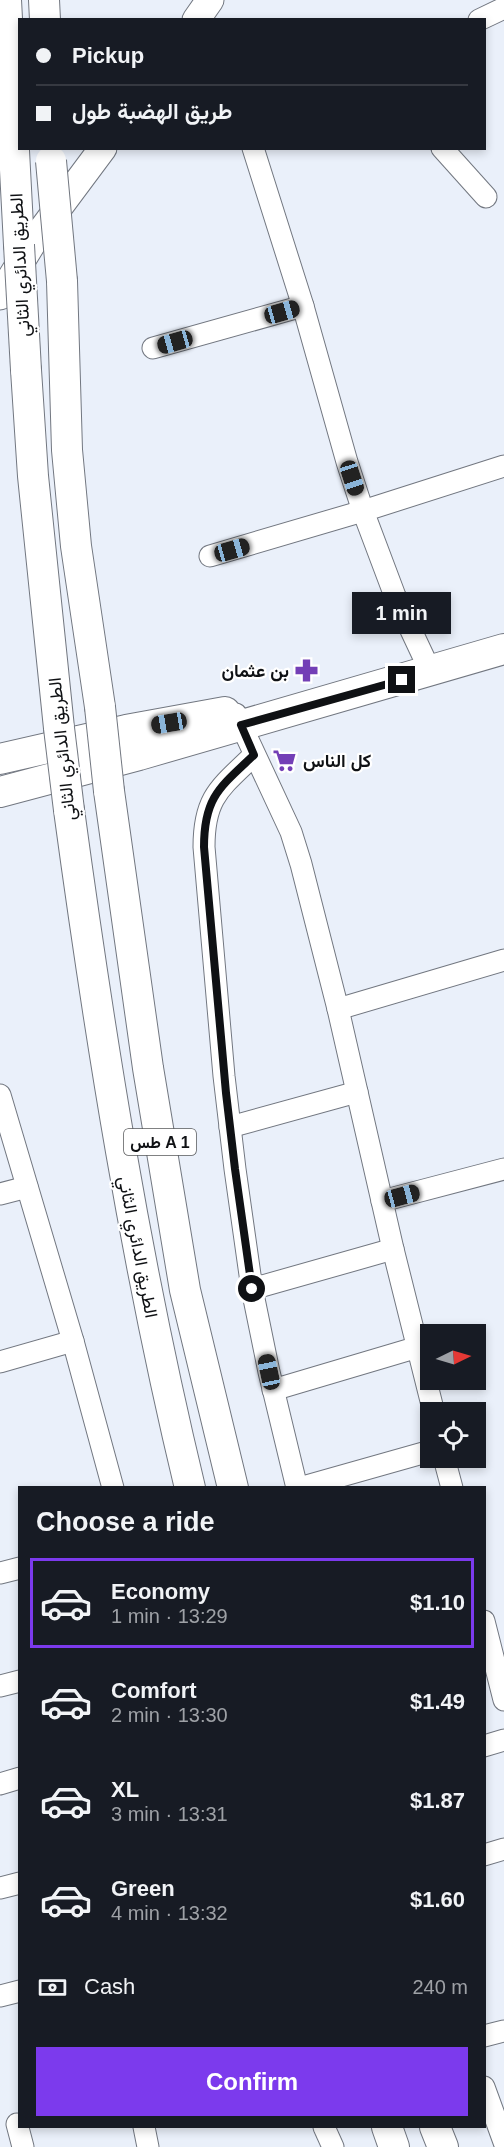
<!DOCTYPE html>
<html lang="en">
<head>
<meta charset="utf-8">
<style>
	:root { --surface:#171b24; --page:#20242c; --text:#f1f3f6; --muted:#9ea1a6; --line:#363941; --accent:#7c3aed }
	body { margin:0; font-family:Helvetica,Vazirmatn,sans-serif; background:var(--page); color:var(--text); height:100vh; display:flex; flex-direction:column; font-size:22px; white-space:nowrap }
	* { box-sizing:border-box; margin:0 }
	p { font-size:20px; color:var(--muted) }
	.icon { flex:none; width:33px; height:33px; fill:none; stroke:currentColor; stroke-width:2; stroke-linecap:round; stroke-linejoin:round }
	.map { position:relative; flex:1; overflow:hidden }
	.drawer { position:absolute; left:18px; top:1486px; width:468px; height:642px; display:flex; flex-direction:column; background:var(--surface); border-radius:0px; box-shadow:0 3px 9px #0003 }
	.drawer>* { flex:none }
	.guide { position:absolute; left:18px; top:18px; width:468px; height:132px; border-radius:0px; box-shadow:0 3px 9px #0003; display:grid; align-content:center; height:132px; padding:0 18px; background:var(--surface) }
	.needle { width:39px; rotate:85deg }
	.buttons { position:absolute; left:420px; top:1324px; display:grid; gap:12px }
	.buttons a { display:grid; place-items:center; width:66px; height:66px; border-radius:0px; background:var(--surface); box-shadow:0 3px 9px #0003; font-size:30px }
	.end { position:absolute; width:27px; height:27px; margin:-14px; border:8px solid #0f1114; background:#fff; box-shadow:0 0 0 3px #fff }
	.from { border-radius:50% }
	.bubble { position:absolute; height:42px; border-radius:0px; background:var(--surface); box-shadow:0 3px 9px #0003; font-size:20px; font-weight:700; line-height:42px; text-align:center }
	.car { position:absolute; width:18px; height:36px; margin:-18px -9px; border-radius:8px; box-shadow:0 0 4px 2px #0007; background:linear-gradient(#222 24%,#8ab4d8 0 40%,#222 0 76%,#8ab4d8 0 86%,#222 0) }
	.guide b { display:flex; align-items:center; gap:21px; height:57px; font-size:22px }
	.guide b+b { border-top:2px solid var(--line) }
	.guide i { width:15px; height:15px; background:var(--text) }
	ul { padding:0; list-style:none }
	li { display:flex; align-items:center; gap:18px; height:90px; margin:0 12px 9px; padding:0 6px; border:3px solid transparent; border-radius:0px }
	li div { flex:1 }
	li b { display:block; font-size:22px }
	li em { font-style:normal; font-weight:700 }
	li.on { border-color:var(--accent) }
	li>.icon { width:54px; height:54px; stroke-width:1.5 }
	h2 { padding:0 18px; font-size:27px; line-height:72px }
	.pay { display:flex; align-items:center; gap:15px; height:66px; padding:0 18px; font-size:22px }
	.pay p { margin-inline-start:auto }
	.primary-button { display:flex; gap:12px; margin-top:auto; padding:12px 18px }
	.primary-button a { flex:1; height:69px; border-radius:0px; background:var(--accent); color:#fff; font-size:24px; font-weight:700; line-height:69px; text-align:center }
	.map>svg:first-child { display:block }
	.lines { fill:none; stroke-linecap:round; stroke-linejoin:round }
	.minor-casing { stroke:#727780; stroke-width:23 }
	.major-casing { stroke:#727780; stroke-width:29 }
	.highway-casing { stroke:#727780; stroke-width:32 }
	.minor { stroke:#fff; stroke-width:21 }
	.major { stroke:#fff; stroke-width:27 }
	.highway { stroke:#fff; stroke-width:30 }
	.highway-bridge-casing { stroke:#727780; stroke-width:32; stroke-linecap:butt }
	.highway-bridge { stroke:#fff; stroke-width:30 }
	.route { stroke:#0f1114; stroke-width:8 }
	.labels { text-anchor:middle; stroke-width:4.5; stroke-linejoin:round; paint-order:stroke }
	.shield { fill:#fff; stroke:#57585a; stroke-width:1.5 }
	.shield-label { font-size:16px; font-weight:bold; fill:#0f1114 }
	.street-label { font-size:18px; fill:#0f1114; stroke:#fff }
	.poi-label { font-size:18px; font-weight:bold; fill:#0f1114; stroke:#fff; text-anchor:end }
</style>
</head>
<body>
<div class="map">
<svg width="504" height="2147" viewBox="0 0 504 2147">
	<rect width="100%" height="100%" fill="#eaf0fa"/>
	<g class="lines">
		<defs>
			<g id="minor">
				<polyline points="479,20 504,8"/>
				<polyline points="253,148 303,306 347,462 363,511 395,596 425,660"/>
				<polyline points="442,148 486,197"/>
				<polyline points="153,348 303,306"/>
				<polyline points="210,556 363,511 504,466"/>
				<polyline points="236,714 291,832 301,864 338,1009 393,1249 434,1413"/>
				<path d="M 254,755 C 220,788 204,797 204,847 L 224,1076 L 235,1169 L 252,1289 L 269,1372 L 297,1488"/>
				<polyline points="338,1009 504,960"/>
				<polyline points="0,1095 73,1341 113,1488"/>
				<polyline points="230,1127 357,1092"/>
				<polyline points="0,1194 27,1187"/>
				<polyline points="382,1201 504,1169"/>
				<polyline points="252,1289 393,1249"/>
				<polyline points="0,1362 73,1341"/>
				<polyline points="273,1390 418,1347"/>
				<polyline points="444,1458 452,1488"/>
				<polyline points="299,1488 430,1451"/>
				<polyline points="0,1573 20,1568"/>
				<polyline points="484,1621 504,1700"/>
				<polyline points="0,1686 20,1681"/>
				<polyline points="484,1746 504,1740"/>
				<polyline points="0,1784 20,1778"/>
				<polyline points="484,1855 504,1849"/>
				<polyline points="0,1888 20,1883"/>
				<polyline points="0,1996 20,1991"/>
				<polyline points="484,2036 504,2031"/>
				<polyline points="484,2087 504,2142"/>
				<polyline points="17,2124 23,2147"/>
				<polyline points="144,2127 148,2147"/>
				<polyline points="324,2127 333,2147"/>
			</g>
			<g id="major">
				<polyline points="196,20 210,0"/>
				<polyline points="0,296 33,242 103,148"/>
			</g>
			<g id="highway">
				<polyline points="6,0 19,245"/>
				<polyline points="44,0 45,20"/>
				<polyline points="62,281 67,450 76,546 100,707"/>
				<polyline points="26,370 33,476 59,728"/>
				<polyline points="0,759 126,730 225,712"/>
				<polyline points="109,791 148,1068 185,1290 233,1488"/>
				<polyline points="0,792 139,755 504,649"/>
				<path d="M 69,810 C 100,1038 136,1264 190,1488"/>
				<polyline points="387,2127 394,2147"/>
				<polyline points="435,2127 443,2147"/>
			</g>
		</defs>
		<!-- minor casing -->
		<use href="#minor" class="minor-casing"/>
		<!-- major casing -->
		<use href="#major" class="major-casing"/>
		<!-- highway casing -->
		<use href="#highway" class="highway-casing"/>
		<!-- minor -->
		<use href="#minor" class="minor"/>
		<!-- major -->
		<use href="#major" class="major"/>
		<!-- highway -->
		<use href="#highway" class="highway"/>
		<defs>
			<g id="highway-bridge">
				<polyline points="51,161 62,281"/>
				<polyline points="19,245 26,370"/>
				<polyline points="100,707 109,791"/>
				<polyline points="59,728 69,810"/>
			</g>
		</defs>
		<!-- highway-bridge casing -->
		<use href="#highway-bridge" class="highway-bridge-casing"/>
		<!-- highway-bridge -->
		<use href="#highway-bridge" class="highway-bridge"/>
	</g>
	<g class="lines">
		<!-- route -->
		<path class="route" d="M 252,1289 L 235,1169 L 226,1093 L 204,847 C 204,797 220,787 254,755 L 241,725 L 402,680"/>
	</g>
	<!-- icons -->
	<defs>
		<symbol id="pharmacy-bare" viewBox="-9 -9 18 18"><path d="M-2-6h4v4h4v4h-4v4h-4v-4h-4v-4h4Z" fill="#733fb6" stroke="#fff" stroke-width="2.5" paint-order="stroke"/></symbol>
		<symbol id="supermarket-bare" viewBox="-9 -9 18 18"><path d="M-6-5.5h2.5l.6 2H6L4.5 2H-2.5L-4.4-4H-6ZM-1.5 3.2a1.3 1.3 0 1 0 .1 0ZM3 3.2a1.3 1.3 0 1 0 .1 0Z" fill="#733fb6" stroke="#fff" stroke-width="2.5" paint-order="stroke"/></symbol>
	</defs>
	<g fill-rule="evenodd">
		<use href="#pharmacy-bare" x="290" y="654" width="33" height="33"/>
		<use href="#supermarket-bare" x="268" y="744" width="33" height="33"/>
	</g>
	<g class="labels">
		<!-- shield labels -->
		<rect class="shield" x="124" y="1129" width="72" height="26" rx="4.5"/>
		<g class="shield-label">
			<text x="160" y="1148">طس A 1</text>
		</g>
		<!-- street labels -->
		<g class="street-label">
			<text transform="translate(20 265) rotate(-93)" y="6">الطريق الدائري الثاني</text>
			<text transform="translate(62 749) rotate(-96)" y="6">الطريق الدائري الثاني</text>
			<text transform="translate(138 1247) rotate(79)" y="6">الطريق الدائري الثاني</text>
		</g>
		<!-- poi labels -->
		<g class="poi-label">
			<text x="289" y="677">بن عثمان</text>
			<text x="303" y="767" text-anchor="start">كل الناس</text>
		</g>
	</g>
</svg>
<div class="buttons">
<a><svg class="needle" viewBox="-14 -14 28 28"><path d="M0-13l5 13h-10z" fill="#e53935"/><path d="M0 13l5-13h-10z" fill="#9ea1a6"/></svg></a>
<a><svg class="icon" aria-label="locate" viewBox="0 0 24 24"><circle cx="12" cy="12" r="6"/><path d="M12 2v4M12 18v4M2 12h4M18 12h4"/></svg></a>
</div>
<i class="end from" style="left:252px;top:1289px"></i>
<i class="end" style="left:402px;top:680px"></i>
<div class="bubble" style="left:352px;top:592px;width:99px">1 min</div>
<i class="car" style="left:282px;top:312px;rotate:74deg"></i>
<i class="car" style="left:175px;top:342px;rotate:254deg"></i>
<i class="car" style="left:352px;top:478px;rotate:162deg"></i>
<i class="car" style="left:232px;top:550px;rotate:74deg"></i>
<i class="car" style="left:169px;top:723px;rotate:260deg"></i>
<i class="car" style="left:402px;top:1196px;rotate:75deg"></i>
<i class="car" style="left:269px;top:1372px;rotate:348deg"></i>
<div class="guide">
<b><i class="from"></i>Pickup</b>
<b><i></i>طريق الهضبة طول</b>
</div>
<section class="drawer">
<h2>Choose a ride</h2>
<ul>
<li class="on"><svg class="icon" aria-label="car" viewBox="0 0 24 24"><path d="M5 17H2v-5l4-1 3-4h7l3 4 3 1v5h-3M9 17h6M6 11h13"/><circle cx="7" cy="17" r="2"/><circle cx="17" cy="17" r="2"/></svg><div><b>Economy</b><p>1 min · 13:29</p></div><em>$1.10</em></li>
<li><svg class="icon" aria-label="car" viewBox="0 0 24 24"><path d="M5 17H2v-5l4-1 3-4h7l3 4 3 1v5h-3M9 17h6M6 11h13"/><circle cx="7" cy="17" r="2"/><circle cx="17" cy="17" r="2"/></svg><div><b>Comfort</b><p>2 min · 13:30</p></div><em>$1.49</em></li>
<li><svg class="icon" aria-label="car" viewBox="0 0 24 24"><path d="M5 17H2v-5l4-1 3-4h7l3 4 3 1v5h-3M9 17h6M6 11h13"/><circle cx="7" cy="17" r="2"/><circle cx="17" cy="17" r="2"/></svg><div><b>XL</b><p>3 min · 13:31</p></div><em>$1.87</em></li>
<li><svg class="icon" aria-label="car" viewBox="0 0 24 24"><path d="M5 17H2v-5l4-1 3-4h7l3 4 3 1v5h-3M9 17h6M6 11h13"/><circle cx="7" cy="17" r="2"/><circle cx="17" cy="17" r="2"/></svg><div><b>Green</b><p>4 min · 13:32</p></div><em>$1.60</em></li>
</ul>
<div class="pay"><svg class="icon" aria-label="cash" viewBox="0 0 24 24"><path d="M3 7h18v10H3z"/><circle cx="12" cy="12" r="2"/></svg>Cash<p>240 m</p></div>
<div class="primary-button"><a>Confirm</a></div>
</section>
</div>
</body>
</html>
